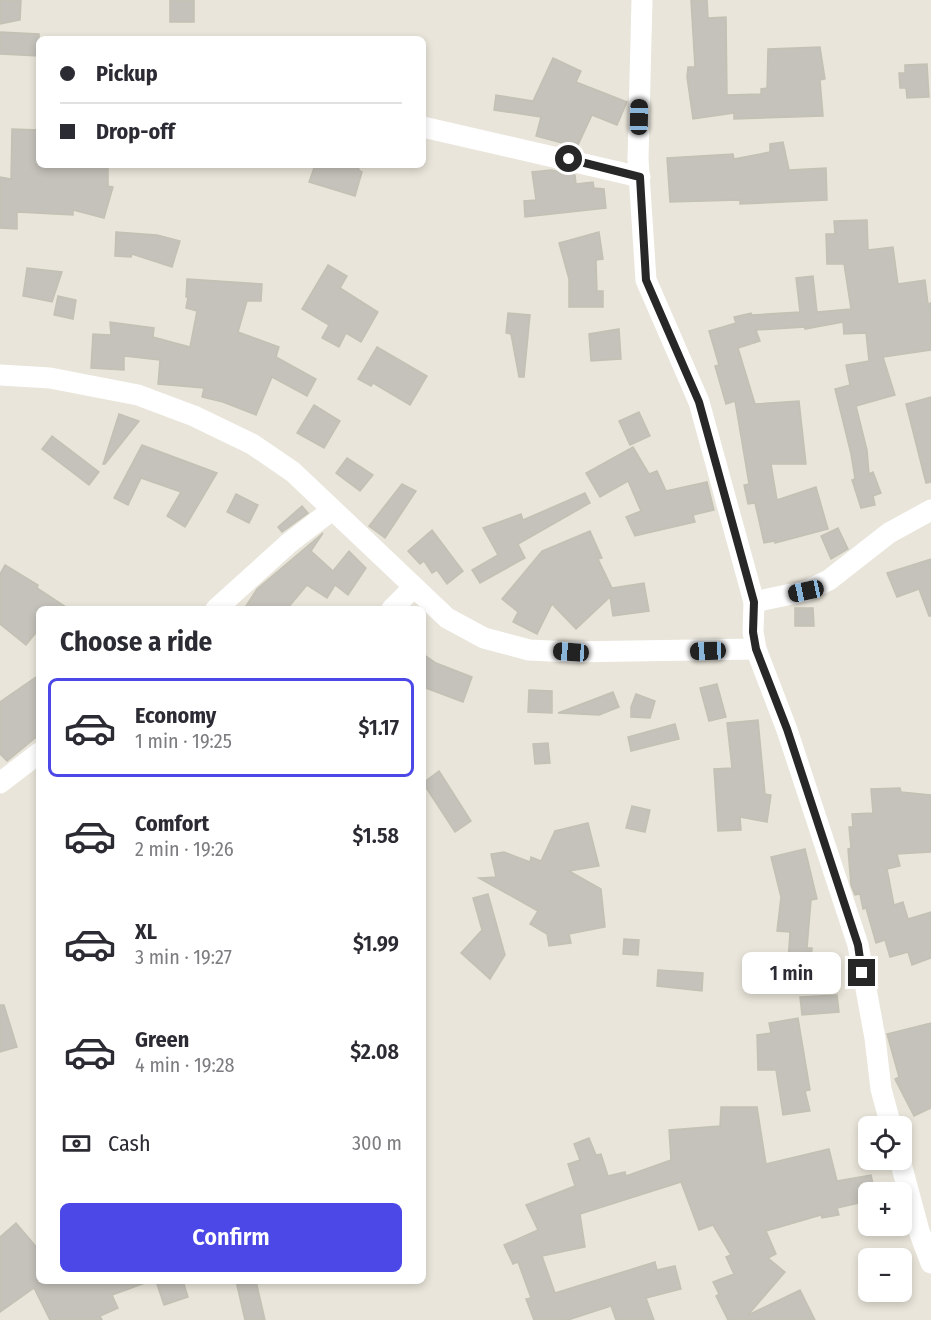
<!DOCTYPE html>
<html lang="en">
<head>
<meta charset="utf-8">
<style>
	:root { --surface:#fff; --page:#f7f7f7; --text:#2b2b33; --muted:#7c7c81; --line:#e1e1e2; --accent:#4c48e7 }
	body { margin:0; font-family:"Fira Sans Condensed",sans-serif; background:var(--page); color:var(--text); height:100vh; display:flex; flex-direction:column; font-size:22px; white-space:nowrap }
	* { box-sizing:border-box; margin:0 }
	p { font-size:20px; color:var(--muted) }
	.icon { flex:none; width:33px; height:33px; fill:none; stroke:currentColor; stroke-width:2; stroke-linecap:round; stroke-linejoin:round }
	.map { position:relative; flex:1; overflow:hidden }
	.panel { position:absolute; left:36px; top:606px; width:390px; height:678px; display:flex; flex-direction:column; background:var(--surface); border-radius:9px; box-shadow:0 3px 9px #0003 }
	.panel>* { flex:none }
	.banner { position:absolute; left:36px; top:36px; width:390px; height:132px; border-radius:9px; box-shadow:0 3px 9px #0003; display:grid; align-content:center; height:132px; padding:0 24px; background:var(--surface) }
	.fabs { position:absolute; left:858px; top:1116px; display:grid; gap:12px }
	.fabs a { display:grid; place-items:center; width:54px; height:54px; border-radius:9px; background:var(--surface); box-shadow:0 3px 9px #0003; font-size:30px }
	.end { position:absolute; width:27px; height:27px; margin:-14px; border:8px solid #272727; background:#fff; box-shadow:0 0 0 3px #fff }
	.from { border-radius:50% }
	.bubble { position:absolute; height:42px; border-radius:9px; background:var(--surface); box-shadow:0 3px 9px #0003; font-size:20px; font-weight:600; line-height:42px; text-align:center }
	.car { position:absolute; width:18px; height:36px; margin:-18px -9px; border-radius:8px; box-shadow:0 0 4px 2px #0007; background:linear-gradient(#222 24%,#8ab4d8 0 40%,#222 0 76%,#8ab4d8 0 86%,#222 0) }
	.banner b { display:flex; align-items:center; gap:21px; height:57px; font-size:22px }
	.banner b+b { border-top:2px solid var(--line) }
	.banner i { width:15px; height:15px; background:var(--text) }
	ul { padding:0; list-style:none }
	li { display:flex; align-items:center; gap:18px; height:99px; margin:0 12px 9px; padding:0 12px; border:3px solid transparent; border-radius:9px }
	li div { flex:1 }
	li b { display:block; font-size:22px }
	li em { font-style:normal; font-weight:600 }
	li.on { border-color:var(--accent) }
	li>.icon { width:54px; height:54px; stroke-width:1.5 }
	h2 { padding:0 24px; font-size:27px; line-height:72px }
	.pay { display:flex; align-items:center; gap:15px; height:66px; padding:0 24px; font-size:22px }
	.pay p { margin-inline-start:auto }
	.cta { display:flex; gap:12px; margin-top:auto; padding:12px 24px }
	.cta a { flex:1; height:69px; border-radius:9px; background:var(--accent); color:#fff; font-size:24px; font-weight:600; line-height:69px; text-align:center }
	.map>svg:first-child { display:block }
	.building { fill:#c4c2ba; stroke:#c3c1b4; stroke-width:1.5 }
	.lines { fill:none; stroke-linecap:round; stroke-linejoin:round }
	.minor { stroke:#fff; stroke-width:21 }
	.route { stroke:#272727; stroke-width:8 }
</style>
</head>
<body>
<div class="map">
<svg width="931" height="1320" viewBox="0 0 931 1320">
	<rect width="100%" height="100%" fill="#e9e5da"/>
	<!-- building -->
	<g class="building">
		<polygon points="0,0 21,0 20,20 0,24"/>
		<rect x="170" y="0" width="24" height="22"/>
		<polygon points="691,0 707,0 708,18 726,17 727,95 761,94 761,89 767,88 768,49 820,47 825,79 820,80 823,116 734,119 734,113 693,119 687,77 688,67 695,67"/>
		<polygon points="0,32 39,34 39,56 0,54"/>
		<polygon points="553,58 581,71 576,82 627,102 617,125 592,115 577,147 536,136 541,117 494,110 496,95 533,101"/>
		<polygon points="927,64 929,97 907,98 906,88 900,88 899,73 905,73 905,65"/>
		<polygon points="12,129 39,130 39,165 108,165 108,186 113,187 104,218 73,210 73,215 17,212 17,229 0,228 0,177 11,179"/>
		<polygon points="783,142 789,170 826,168 827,200 740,204 740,200 670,202 667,158 733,154 734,159 770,152 770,144"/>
		<polygon points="315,165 358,165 359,170 362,172 355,196 309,182"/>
		<polygon points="551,170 575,175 576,184 593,182 594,188 604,189 606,208 525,217 524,201 536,200 532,172"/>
		<polygon points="867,220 868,250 893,247 898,284 925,280 928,304 931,303 931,350 883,357 895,395 856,406 867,450 869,474 873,472 881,493 873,496 875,505 861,508 852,480 855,479 851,454 835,389 850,385 846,365 869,361 866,333 844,334 843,322 805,329 805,327 756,330 760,341 738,348 755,404 799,401 806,464 771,464 777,500 816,487 828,529 775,543 775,541 764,543 755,503 748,504 744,485 749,484 735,401 726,404 715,366 719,365 709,331 736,323 734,317 751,313 752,315 800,312 796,278 813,276 817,312 851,309 844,264 827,264 826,234 835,234 834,221"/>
		<polygon points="116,232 157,235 180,241 172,267 132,254 131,257 115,256"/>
		<polygon points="599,232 603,259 596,260 597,291 603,291 603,307 569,307 569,279 559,243"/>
		<polygon points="328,265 347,276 340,288 378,312 361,342 346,333 339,347 322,338 329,325 302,309"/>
		<polygon points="27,268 62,272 52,302 23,296"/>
		<polygon points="187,279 262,284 261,301 247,301 238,332 279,347 276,357 316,379 307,396 272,377 256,415 223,402 202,397 204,388 158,384 160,360 124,356 124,370 91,368 93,334 111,335 110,322 154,328 153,337 190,347 197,311 186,308 188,297 186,297"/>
		<polygon points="58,296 76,300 73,319 54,315"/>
		<polygon points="508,313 530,315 524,377 519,377 511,334 506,333"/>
		<polygon points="619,329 621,359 591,361 589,334"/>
		<polygon points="377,347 427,376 410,405 373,383 371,386 358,379"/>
		<polygon points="931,397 931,482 926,483 906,404"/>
		<polygon points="314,405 340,421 324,448 297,433"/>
		<polygon points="639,412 650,436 630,445 619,421"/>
		<polygon points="119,414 139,421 105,464 103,464"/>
		<polygon points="52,436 99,472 89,485 42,449"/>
		<polygon points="142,445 217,473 185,527 167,516 181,492 141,478 128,505 114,498"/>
		<polygon points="633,447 649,474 657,471 666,491 707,482 714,510 693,515 695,522 635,536 626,517 641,511 628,481 600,497 586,473"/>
		<polygon points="347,458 373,475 360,491 336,473"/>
		<polygon points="402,484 416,491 385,538 369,526"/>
		<polygon points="585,493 590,503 518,544 525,558 480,583 472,570 498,555 483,528 521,514 523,520"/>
		<polygon points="236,494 258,505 249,523 227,512"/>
		<polygon points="302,506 308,513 282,532 278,527"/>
		<polygon points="838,528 848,549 831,559 821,536"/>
		<polygon points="432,530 463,571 447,584 437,570 432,573 424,561 420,564 408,551"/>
		<polygon points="590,531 602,558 598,559 612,588 644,583 649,611 613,616 610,597 576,629 552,604 537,634 513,622 518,612 502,599 542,551"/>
		<polygon points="323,533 311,551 333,571 349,551 366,568 348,595 335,585 327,598 307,585 287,609 244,609 257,589"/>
		<polygon points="931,559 931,616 929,616 919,589 897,597 887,573"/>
		<polygon points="5,565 38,585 37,588 69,609 39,609 39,629 26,645 0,624 0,574"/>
		<polygon points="795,608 813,608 814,626 795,626"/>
		<polygon points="423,654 436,663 472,677 463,702 423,687"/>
		<polygon points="39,675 39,735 7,761 0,754 0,702"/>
		<polygon points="717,684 726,717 709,721 700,688"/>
		<polygon points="529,690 552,691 552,713 528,712"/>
		<polygon points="613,692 619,707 599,715 558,713"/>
		<polygon points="636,694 655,701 650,718 631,717 631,707"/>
		<polygon points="758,720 765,794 771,795 767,822 740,817 741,830 718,831 714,769 732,768 727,723"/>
		<polygon points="675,724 679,739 631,751 628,737"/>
		<polygon points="548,743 550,763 535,764 533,744"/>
		<polygon points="439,771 471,821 455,832 423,783"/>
		<polygon points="900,788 901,792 931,795 931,852 897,854 900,866 887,869 894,905 903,902 908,919 931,912 931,958 912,965 908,952 890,957 885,940 876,943 866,908 863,909 860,894 855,895 851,885 848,849 851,848 849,827 853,827 852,814 873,813 871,789"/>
		<polygon points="632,806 650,810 645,832 626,828"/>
		<polygon points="588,823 599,866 569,871 601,889 605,927 569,934 571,943 549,946 547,934 530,924 538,911 479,878 496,877 491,854 504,852 530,862 531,857 541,861 555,831"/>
		<polygon points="805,849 817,899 811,900 807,948 812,948 810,979 787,977 790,932 777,931 781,897 771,857"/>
		<polygon points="488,894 505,955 490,979 461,953 482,930 473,898"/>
		<polygon points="624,939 639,940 638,955 623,954"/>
		<polygon points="658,970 703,973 702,991 657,986"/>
		<polygon points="837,995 839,1012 802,1015 800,997"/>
		<polygon points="0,1005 4,1005 17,1047 0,1052"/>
		<polygon points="798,1018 810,1090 805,1091 810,1111 783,1115 776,1070 758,1070 757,1035 771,1033 769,1023"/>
		<polygon points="931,1023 931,1108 914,1116 895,1079 899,1077 887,1034"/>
		<polygon points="721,1107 757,1107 766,1164 829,1149 837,1181 871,1175 875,1192 868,1192 868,1201 837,1208 839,1215 822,1218 821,1215 766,1231 776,1254 768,1258 785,1272 748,1315 800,1290 815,1320 728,1320 716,1296 719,1294 713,1282 734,1274 726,1257 731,1255 713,1225 699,1230 681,1182 580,1214 585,1247 542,1256 555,1293 655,1262 657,1270 675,1266 681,1289 646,1298 654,1320 616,1320 611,1306 568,1320 534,1320 526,1299 531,1298 518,1262 513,1264 504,1245 538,1230 526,1205 575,1186 568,1164 580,1160 574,1144 589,1138 596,1155 601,1154 608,1176 625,1172 626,1176 671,1160 669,1130 720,1126"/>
		<polygon points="16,1223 39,1250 39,1281 145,1283 112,1295 118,1308 100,1316 102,1320 50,1320 34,1288 0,1312 0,1237"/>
		<polygon points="156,1281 183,1281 188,1297 164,1305"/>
		<polygon points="236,1281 256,1281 265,1320 245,1320"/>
	</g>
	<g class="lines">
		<!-- minor -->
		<g class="minor">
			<polyline points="642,0 638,159 646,280 699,402 754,602 753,632 756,649 787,730 858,945 875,1038 881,1089 891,1126"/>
			<polyline points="423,127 640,177"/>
			<polyline points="0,375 50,378 138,395 194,416 252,444 293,472 447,618 484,638 529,650 571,652 756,649"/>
			<polyline points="754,602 806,591 829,580 889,533 931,510"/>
			<polyline points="216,609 289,543 332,510"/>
			<polyline points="392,609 413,588"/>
			<polyline points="0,783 39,753"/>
			<polyline points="900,1160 919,1231 931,1263"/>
		</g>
	</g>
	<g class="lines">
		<!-- route -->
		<polyline class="route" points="569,159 640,177 646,280 699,402 754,602 753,632 756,649 787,729 858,945 862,973"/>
	</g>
</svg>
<div class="fabs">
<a><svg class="icon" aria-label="locate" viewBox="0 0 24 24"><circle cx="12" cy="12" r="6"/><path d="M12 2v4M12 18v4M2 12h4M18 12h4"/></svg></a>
<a>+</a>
<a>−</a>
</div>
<i class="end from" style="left:569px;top:159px"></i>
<i class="end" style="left:862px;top:973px"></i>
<div class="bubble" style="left:742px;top:952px;width:99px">1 min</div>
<i class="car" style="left:639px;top:117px;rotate:1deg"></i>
<i class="car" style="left:806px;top:591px;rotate:258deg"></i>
<i class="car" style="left:708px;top:651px;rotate:268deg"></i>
<i class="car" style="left:571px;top:652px;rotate:274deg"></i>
<div class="banner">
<b><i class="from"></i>Pickup</b>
<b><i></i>Drop-off</b>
</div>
<section class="panel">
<h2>Choose a ride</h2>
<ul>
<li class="on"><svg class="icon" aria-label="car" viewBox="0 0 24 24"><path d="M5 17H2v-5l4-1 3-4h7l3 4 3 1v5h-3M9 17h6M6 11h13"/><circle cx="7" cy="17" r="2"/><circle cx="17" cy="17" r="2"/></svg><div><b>Economy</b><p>1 min · 19:25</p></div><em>$1.17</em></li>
<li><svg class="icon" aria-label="car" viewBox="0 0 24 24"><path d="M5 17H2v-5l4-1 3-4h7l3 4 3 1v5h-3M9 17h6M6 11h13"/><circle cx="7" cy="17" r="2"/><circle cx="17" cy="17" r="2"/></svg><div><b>Comfort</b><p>2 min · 19:26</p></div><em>$1.58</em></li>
<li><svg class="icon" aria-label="car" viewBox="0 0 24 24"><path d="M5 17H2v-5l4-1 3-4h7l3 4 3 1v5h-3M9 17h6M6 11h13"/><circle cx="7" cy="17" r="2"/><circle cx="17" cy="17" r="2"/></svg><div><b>XL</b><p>3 min · 19:27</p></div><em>$1.99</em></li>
<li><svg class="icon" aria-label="car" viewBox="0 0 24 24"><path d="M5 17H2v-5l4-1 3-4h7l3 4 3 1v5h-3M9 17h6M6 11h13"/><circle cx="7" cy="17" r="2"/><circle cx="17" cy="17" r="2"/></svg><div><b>Green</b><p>4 min · 19:28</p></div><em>$2.08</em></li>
</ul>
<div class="pay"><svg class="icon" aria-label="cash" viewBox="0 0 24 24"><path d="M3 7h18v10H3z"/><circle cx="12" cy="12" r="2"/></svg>Cash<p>300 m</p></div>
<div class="cta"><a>Confirm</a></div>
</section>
</div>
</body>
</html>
